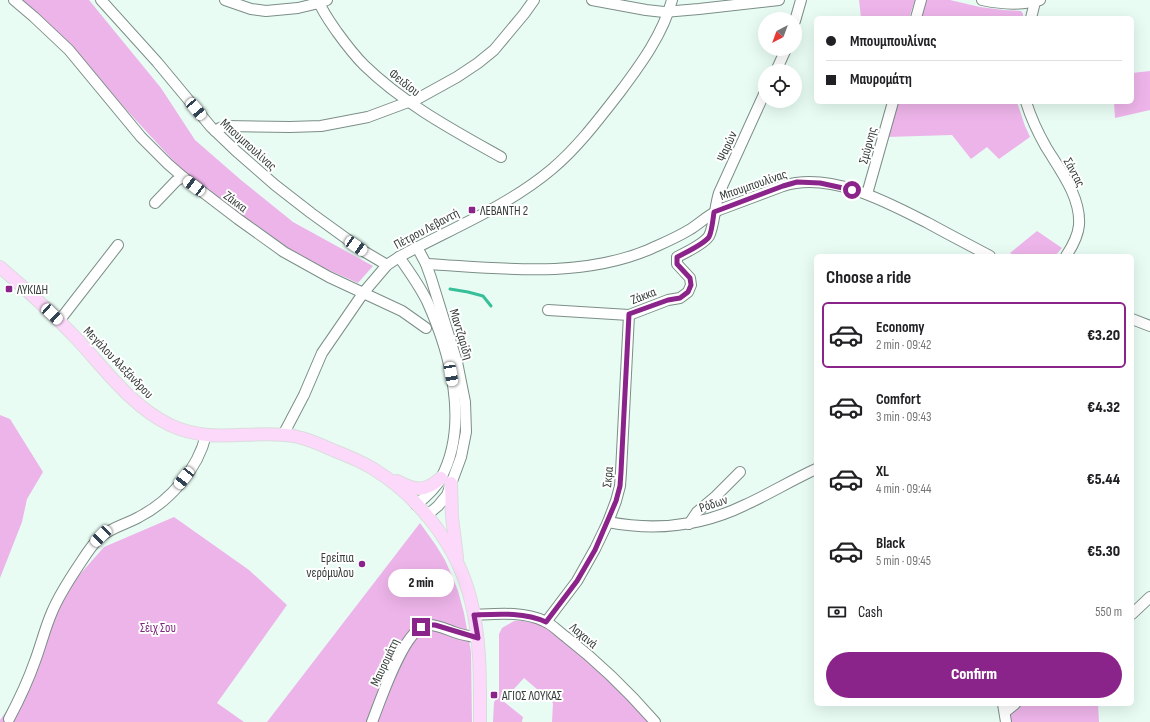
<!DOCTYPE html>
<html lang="en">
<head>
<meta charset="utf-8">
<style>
	:root { --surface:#fff; --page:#f2f2f2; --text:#202124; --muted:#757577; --line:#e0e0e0; --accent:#8b248a }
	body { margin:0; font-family:"Sofia Sans Condensed",sans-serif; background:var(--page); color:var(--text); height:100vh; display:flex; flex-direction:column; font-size:15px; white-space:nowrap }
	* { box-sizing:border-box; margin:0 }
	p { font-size:13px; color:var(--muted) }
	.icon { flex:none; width:22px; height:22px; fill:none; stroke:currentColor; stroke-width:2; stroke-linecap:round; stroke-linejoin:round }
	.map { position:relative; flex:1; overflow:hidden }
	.details { position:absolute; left:814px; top:254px; width:320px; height:452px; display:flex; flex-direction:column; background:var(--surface); border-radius:6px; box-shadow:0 4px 16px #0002 }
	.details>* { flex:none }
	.hud { position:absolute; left:814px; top:16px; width:320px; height:88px; border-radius:6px; box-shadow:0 4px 16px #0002; display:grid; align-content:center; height:88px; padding:0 12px; background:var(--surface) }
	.needle { width:26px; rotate:221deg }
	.tools { position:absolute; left:758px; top:12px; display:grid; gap:8px }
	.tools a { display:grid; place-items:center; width:44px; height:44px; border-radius:50%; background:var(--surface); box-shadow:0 4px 16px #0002; font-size:20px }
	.end { position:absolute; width:18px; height:18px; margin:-9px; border:5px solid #8b248a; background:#fff; box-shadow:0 0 0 2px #fff }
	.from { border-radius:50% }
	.bubble { position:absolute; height:28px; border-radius:14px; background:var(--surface); box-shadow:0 4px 16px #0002; font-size:13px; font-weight:800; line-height:28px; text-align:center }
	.car { position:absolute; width:12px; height:24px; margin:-12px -6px; border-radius:5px; box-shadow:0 0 3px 1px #0007; background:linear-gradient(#fff 24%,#345 0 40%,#fff 0 76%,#345 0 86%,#fff 0) }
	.hud b { display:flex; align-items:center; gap:14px; height:38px; font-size:15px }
	.hud b+b { border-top:1px solid var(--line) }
	.hud i { width:10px; height:10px; background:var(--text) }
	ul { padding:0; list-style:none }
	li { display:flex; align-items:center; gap:12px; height:66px; margin:0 8px 6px; padding:0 4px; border:2px solid transparent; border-radius:6px }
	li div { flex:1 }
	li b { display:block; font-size:15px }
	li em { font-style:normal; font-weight:800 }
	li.on { border-color:var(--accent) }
	li>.icon { width:36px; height:36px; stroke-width:1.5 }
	h2 { padding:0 12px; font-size:18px; line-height:48px }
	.pay { display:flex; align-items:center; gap:10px; height:44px; padding:0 12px; font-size:15px }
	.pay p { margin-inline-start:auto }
	.primary-button { display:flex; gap:8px; margin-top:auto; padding:8px 12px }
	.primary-button a { flex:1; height:46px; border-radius:24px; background:var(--accent); color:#fff; font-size:16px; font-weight:800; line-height:46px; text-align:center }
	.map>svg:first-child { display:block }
	.green { fill:#edb4e9 }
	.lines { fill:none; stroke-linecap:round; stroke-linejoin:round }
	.stream { stroke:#37bf99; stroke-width:3 }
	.minor-casing { stroke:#7c8e87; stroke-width:12 }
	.major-casing { stroke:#dbdcdc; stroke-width:14 }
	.minor { stroke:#fff; stroke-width:10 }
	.major { stroke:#fcd9fa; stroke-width:12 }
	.route { stroke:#8b248a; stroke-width:5 }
	.poi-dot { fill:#8b248a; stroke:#fff; stroke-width:1.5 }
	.labels { text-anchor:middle; stroke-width:4; stroke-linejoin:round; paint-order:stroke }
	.street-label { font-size:13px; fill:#363e3a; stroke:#fff }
	.poi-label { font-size:13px; fill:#363e3a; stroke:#fff; text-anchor:start }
	.park-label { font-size:13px; fill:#7f287e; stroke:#fff }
</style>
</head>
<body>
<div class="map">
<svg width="1150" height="722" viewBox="0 0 1150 722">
	<rect width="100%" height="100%" fill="#e8fcf4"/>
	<!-- green -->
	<g class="green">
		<polygon points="22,0 89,0 161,88 195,140 241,180 293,222 373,266 358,283 283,250 180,168 122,105 64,40"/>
		<polygon points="859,0 915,0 909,18 861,18"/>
		<polygon points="926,0 950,0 980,7 1003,10 1021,11 1023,14 1023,18 921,18"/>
		<polygon points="1150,71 1150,110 1115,118 1114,102 1132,102 1132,73"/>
		<polygon points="897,102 1017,102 1025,126 1030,137 999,159 987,147 971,159 952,135 887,137"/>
		<polygon points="1037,231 1062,248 1055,256 1016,256 1010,253"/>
		<polygon points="0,415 10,419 43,472 27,499 22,522 0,578"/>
		<polygon points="174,517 249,570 287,605 217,703 244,722 0,722 0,720 19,694 59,598 104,547"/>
		<polygon points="420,523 435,544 445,560 453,578 458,591 464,613 471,652 472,722 267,722"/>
		<polygon points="514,621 523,621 536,623 558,635 586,657 650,722 552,722 553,703 524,678 503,701 523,717 522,722 493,722 494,702 499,696 499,634 502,628"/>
		<polygon points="1007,704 1098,704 1099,722 1010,722"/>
	</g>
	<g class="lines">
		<!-- stream -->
		<polyline class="stream" points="450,289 468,292 483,296 491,306"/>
		<defs>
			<g id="minor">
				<polyline points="14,0 34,17 69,50 141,137 168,164 183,177 238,219 284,252 329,277 402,311 426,328"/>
				<polyline points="101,0 157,62 211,127 235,150 275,185 311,213 365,252 387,265"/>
				<polyline points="225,0 251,9 266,11 298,8 319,3 327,0"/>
				<path d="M 318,0 C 322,11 330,22 337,32 C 345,43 354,55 364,65 C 404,104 453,130 501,157"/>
				<polyline points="592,0 646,10 664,12 699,9 779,0"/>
				<path d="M 982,0 C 1001,4 1021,6 1040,0"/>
				<polyline points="916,18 921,0"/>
				<polyline points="1031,18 1035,2"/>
				<polyline points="795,21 801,0"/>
				<polyline points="776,71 786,49"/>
				<path d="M 1026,102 C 1031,118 1038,133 1046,147 C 1060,170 1081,197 1079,225 C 1078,236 1072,247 1066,256"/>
				<polyline points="215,131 220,128 226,126 290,127 321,126 368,117 419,98 457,77 478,63 494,50 524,14 534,0"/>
				<polyline points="867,194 893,102"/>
				<polyline points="155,203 176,181 183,177"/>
				<polyline points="417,247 426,264 431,278 457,362 465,402 466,432 461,457 447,495 438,506 426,516"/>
				<path d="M 399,257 C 409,271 419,285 427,301 C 450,352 470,424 441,478 C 436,488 426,497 416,505"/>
				<path d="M 426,264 C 500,268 578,279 648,250 C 661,244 676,238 689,230 C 699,224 708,215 719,210 L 783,186 C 830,171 887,202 928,223 C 948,234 969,245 990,256"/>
				<path d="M 548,310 L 629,315 L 668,300 L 680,298 L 688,292 L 691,285 L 690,278 L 677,264 L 677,257 C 685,253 704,244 709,236 C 714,227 715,205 719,193 L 765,92"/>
				<polyline points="1132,319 1150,326"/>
				<polyline points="59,321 118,245"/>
				<path d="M 283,435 L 304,395 L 322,353 L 364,292 L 387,265 L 399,257 C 450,229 507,207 552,169 C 578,147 599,119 620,92 C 641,64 663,34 672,0"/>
				<path d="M 608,522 C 655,531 702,526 745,505 C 769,494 792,480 816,469"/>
				<polyline points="689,524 697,512 716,496 740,472"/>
				<polyline points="1132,614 1150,597"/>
				<path d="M 474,615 C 496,614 523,611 544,621 C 552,624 559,632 566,637 C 598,662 628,691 655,722"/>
				<polyline points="546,622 577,581 595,549 608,522 616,501 620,486 621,472 629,315"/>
				<polyline points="1003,704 1006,722"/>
				<polyline points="1005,712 1015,704"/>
				<path d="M 9,719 C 19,700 28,681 35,661 C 41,645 45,628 52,612 C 59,595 69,580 79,565 C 85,556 91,546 99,538 C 111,527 125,525 139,517 C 170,501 198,469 206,435"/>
				<path d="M 372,722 C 380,702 404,628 427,625 C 436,624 446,629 454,632 C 462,635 470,636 478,638"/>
			</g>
			<g id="major">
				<path d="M 0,267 C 26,289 52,313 76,338 C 105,369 131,406 170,425 C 212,445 251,429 294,436 C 308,439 322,445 335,451 C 348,456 360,461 372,468 C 420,497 458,547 471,601 C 481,641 480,681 480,722"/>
				<path d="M 397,481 C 416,491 425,492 441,478"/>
				<polyline points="451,483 452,517 457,557"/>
			</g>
		</defs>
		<!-- minor casing -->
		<use href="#minor" class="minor-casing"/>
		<!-- major casing -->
		<use href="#major" class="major-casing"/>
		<!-- minor -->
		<use href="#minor" class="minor"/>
		<!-- major -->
		<use href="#major" class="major"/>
	</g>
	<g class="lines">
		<!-- route -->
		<path class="route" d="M 421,627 L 428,625 L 435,625 L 478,638 L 474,615 C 498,614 524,612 546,622 L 577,581 L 595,550 L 616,501 L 620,486 L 621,472 L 629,314 L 668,300 L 680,298 L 688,292 L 691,285 L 690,278 L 677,264 L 677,257 C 685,253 704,244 709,237 C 712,231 713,219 714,212 L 783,186 L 797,182 L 820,183 L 852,190"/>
	</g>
	<!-- markers -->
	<g class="poi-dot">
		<rect x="468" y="206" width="8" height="8" rx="2"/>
		<rect x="5" y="285" width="8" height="8" rx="2"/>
		<circle cx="362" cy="564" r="4"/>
		<rect x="490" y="691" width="8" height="8" rx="2"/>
	</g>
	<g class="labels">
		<!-- street labels -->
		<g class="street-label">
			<text transform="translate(405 82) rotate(38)" y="5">Φειδίου</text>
			<text transform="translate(249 144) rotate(42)" y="5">Μπουμπουλίνας</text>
			<text transform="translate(867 145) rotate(-75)" y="5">Σμύρνης</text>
			<text transform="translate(726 146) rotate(-66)" y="5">Ψαρών</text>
			<text transform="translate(1075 172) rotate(62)" y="5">Σάντας</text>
			<text transform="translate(753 184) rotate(-19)" y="5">Μπουμπουλίνας</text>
			<text transform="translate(236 201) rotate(37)" y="5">Ζάκκα</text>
			<text transform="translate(426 228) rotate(-28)" y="5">Πέτρου Λεβαντή</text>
			<text transform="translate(643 295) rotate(-21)" y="5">Ζάκκα</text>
			<text transform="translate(462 334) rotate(73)" y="5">Μαντζαρίδη</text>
			<text transform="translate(119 362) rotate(46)" y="5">Μεγάλου Αλεξάνδρου</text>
			<text transform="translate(607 477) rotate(-85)" y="5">Σκρα</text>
			<text transform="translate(713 503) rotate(-18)" y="5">Ρόδων</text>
			<text transform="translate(584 635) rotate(40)" y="5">Λαχανά</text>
			<text transform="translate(384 662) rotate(-65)" y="5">Μαυρομάτη</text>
		</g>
		<!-- poi labels -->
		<g class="poi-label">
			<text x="480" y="215">ΛΕΒΑΝΤΗ 2</text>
			<text x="17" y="294">ΛΥΚΙΔΗ</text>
			<text x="354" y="562" text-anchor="end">Ερείπια<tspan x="354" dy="15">νερόμυλου</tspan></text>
			<text x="502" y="700">ΑΓΙΟΣ ΛΟΥΚΑΣ</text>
		</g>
		<!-- park labels -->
		<g class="park-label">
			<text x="158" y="632">Σέιχ Σου</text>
		</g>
	</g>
</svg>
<div class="tools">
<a><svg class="needle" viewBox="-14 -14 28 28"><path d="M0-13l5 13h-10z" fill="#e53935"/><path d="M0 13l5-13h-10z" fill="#757577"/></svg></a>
<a><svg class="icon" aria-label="locate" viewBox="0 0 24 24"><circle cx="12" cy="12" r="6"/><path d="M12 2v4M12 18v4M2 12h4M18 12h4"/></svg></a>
</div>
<i class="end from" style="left:852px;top:190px"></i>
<i class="end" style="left:421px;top:627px"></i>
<div class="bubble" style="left:388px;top:569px;width:66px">2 min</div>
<i class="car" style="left:196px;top:109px;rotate:140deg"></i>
<i class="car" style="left:194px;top:186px;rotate:307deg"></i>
<i class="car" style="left:356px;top:246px;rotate:124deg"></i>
<i class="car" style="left:52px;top:314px;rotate:133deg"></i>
<i class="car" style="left:451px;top:374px;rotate:170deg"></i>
<i class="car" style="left:184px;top:478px;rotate:218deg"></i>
<i class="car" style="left:101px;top:536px;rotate:225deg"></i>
<div class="hud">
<b><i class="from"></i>Μπουμπουλίνας</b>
<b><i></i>Μαυρομάτη</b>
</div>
<section class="details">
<h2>Choose a ride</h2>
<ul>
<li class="on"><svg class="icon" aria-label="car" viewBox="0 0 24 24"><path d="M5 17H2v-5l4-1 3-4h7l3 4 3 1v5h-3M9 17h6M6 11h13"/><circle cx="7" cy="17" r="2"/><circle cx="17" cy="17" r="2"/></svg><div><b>Economy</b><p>2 min · 09:42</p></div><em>€3.20</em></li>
<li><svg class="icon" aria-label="car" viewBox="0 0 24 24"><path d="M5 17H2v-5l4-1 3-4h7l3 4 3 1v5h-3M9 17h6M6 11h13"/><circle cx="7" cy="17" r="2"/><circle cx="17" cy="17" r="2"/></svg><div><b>Comfort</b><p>3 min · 09:43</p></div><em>€4.32</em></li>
<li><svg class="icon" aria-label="car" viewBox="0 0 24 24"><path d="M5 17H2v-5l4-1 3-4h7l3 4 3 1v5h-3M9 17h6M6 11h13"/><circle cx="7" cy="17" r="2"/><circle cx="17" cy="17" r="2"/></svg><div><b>XL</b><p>4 min · 09:44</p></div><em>€5.44</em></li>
<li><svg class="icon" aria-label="car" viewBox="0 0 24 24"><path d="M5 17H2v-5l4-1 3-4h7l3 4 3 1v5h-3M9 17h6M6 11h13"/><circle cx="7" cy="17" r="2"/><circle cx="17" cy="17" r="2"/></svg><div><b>Black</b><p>5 min · 09:45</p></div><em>€5.30</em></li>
</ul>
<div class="pay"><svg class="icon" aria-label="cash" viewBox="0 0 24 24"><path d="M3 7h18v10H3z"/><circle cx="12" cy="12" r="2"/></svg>Cash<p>550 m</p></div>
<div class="primary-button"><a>Confirm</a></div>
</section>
</div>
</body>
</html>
